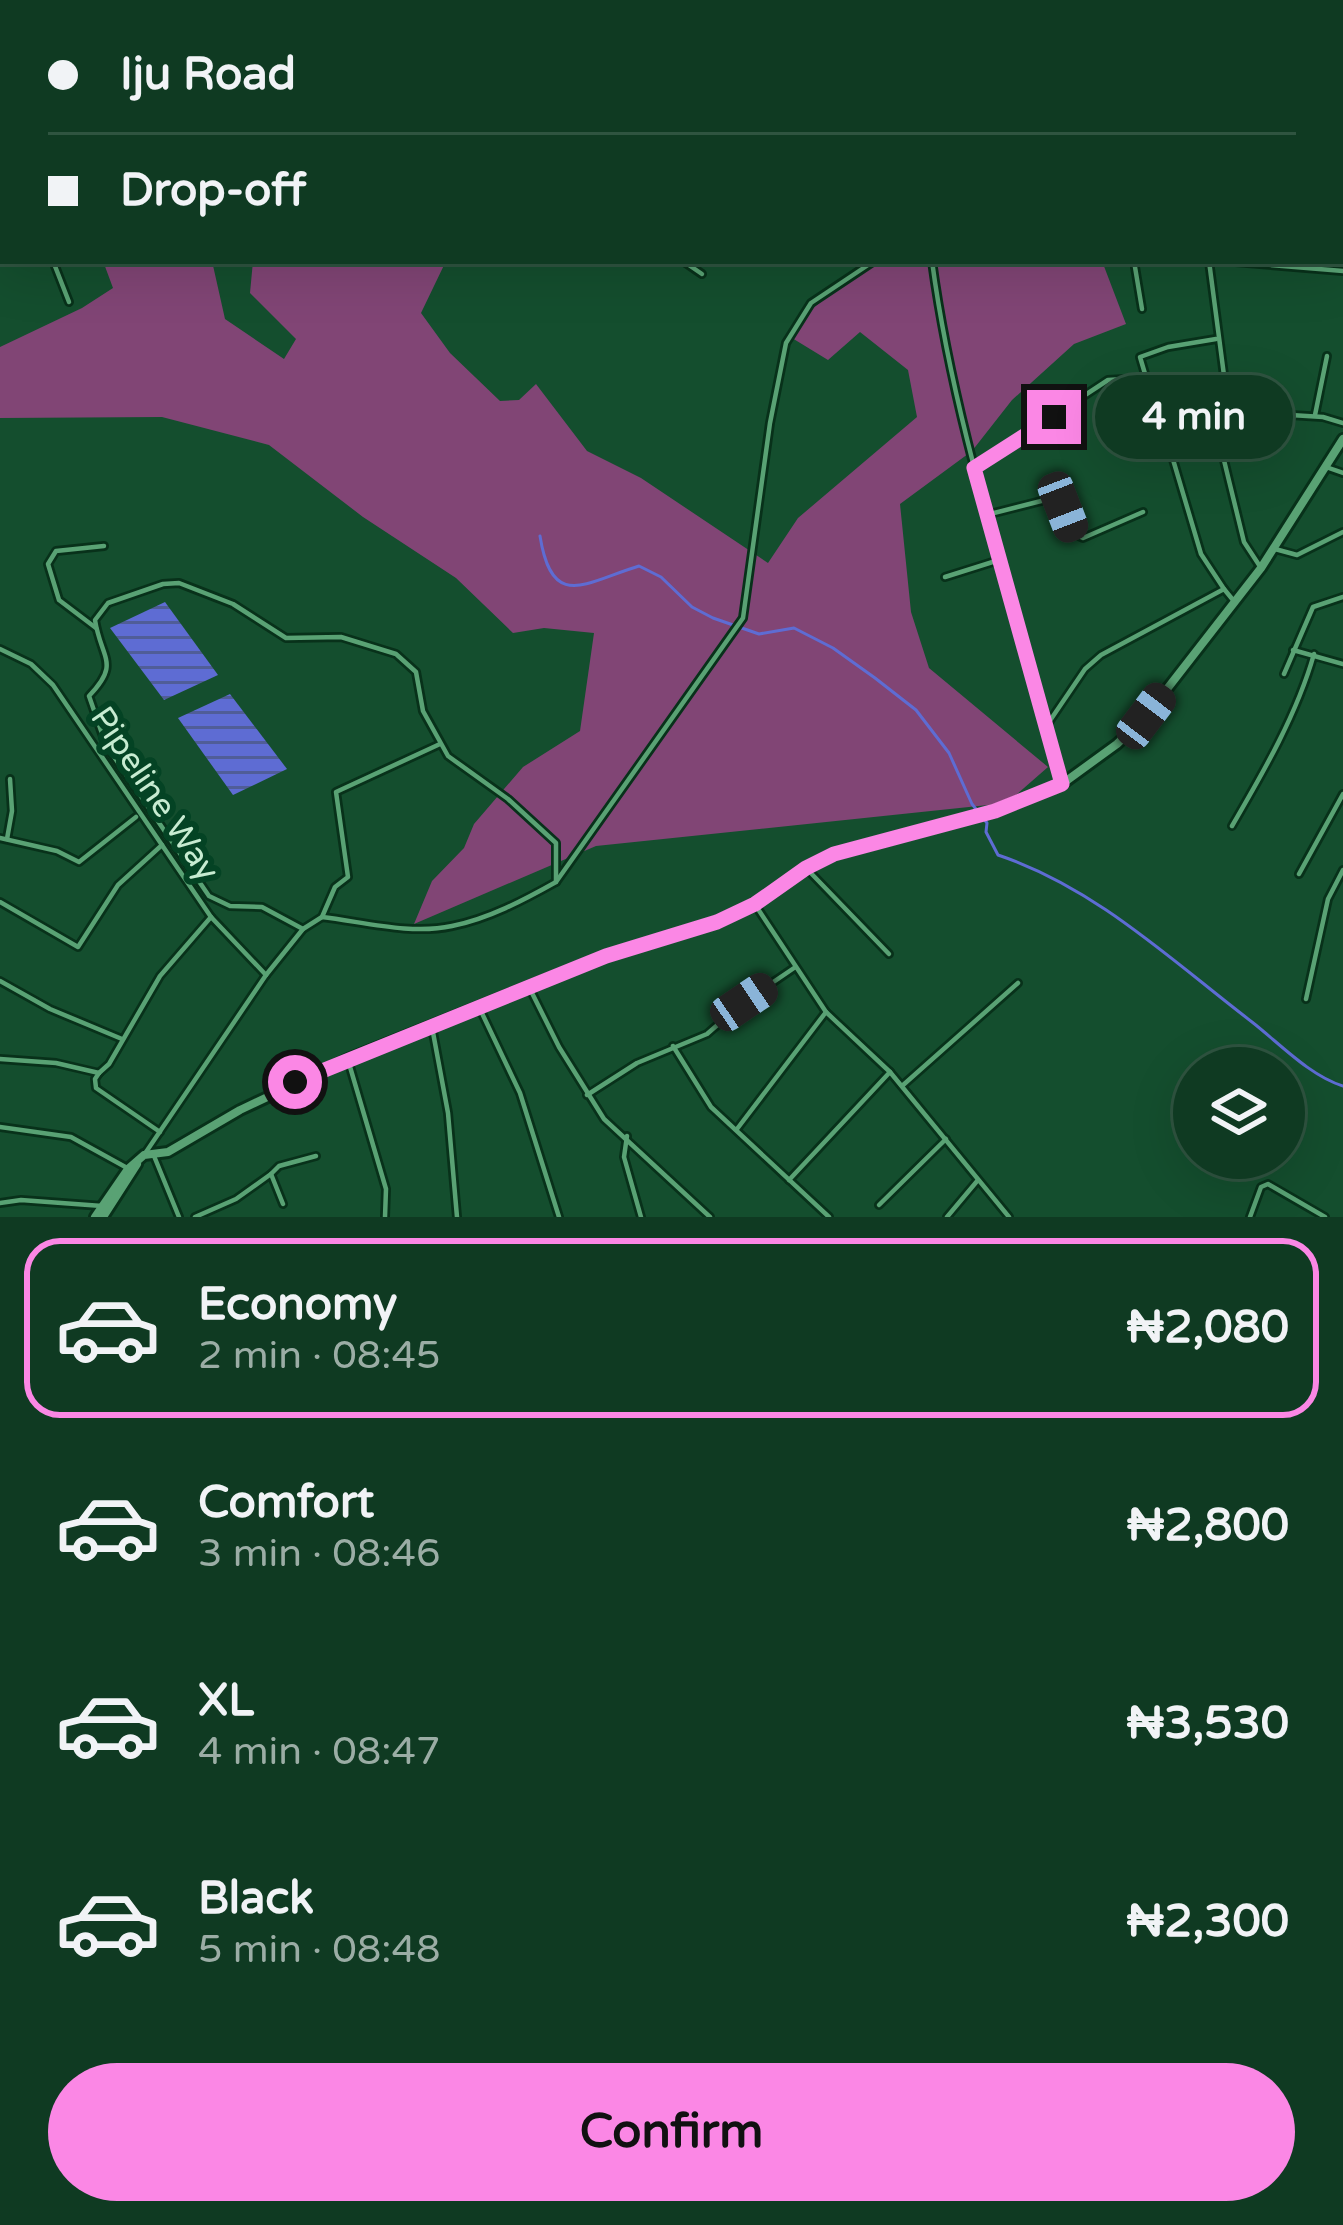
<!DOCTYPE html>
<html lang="en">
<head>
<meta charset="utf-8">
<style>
	:root { --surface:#0f3a22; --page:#18412a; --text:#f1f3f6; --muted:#9bada5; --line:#2f5440; --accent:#fb87e5 }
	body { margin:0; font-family:"Varela Round",sans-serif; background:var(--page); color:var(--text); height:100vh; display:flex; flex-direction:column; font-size:45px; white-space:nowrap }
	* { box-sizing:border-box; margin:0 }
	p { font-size:39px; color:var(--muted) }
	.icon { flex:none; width:66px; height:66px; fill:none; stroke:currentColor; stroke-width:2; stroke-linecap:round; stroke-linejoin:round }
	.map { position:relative; height:1217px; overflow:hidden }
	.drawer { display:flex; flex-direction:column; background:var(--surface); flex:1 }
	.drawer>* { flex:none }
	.hud { position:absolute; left:0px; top:0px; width:1344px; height:264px; box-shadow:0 12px 48px #0002,0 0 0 3px var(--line); display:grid; align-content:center; height:264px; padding:0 48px; background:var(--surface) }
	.tools { position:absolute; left:1173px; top:1047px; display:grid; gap:24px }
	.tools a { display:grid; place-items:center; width:132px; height:132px; border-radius:50%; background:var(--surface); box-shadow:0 12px 48px #0002,0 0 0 3px var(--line); font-size:60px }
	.end { position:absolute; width:54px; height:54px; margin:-27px; border:15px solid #fb87e5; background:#111; box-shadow:0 0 0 6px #111 }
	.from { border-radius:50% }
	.bubble { position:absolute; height:84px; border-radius:42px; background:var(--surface); box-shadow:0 12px 48px #0002,0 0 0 3px var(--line); font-size:39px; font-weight:800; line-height:84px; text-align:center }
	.car { position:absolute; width:36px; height:72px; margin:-36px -18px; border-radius:15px; box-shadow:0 0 9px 3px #0007; background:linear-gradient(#222 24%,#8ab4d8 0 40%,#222 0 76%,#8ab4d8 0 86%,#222 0) }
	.hud b { display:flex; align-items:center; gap:42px; height:114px; font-size:45px }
	.hud b+b { border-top:3px solid var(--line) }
	.hud i { width:30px; height:30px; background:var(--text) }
	ul { padding:21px 0 0; list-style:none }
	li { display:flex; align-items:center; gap:36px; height:180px; margin:0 24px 18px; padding:0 24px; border:6px solid transparent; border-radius:36px }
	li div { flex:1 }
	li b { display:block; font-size:45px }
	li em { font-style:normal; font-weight:800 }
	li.active { border-color:var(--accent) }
	li>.icon { width:108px; height:108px; stroke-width:1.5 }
	.action { display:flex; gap:24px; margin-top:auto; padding:24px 48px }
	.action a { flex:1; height:138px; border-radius:72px; background:var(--accent); color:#111; font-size:48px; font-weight:800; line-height:138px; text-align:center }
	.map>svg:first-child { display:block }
	.green { fill:#814575 }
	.water { fill:url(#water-rules) }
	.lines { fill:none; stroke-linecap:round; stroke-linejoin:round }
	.stream { stroke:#5e6cd3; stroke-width:3 }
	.minor-casing { stroke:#08311a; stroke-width:10 }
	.secondary-casing { stroke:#08311a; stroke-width:14 }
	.minor { stroke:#59a274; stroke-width:4.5 }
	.secondary { stroke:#59a274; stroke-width:8 }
	.route { stroke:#fb87e5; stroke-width:15 }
	.labels { text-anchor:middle; stroke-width:12; stroke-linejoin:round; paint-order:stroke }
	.street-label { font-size:33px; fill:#c7ebd1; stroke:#044324 }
</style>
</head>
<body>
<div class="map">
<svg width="1343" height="1217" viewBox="0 0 1343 1217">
	<defs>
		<pattern id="water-rules" width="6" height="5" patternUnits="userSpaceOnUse" patternTransform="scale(3)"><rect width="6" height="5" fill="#5e6cd3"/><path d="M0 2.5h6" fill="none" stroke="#505d98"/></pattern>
	</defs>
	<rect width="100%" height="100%" fill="#144e2e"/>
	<!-- green -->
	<g class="green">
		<polygon points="66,0 323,0 326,3 67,3"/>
		<polygon points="103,261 212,261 225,319 284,359 296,339 250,293 253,261 446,261 421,313 450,353 500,401 519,400 536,384 587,451 641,478 768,563 798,518 917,417 908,370 860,332 828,360 792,338 806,314 848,279 885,261 1102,261 1126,324 1074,344 1012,400 972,451 900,504 911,612 929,668 1048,767 1007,803 596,846 414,924 432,881 464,848 474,824 523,767 580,731 594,633 544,628 513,633 456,578 363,517 269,445 162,417 0,418 0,347 82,308 113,288"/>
	</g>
	<!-- water -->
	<g class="water">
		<polygon points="165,602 218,675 164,700 110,628"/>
		<polygon points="230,694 287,769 233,795 178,718"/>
	</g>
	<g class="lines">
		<!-- stream -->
		<path class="stream" d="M 540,536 C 552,612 586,582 639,566 L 661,577 L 692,607 L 713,618 L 759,634 L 794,628 L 833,648 L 875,678 L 916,710 L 949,753 L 972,804 L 987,823 L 986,832 L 998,855 C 1096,888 1171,960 1252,1022 C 1279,1043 1310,1076 1343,1086"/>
		<defs>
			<g id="minor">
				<polyline points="453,0 455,3"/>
				<polyline points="0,113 3,124"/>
				<polyline points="0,232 3,231"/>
				<polyline points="53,261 69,302"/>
				<polyline points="683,261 702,274"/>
				<path d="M 932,261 C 956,440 1018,610 1062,784"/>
				<polyline points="1134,261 1142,309"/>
				<polyline points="1209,261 1225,383 1221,448 1244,542 1261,568"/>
				<polyline points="1223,261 1343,271"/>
				<polyline points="1154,404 1140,357 1168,347 1216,339"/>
				<polyline points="1224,411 1323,417 1343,423"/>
				<polyline points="1315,415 1327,356"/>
				<polyline points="1326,467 1343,473"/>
				<polyline points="974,468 1108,380 1125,379 1169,446 1201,554 1224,589"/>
				<polyline points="986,515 1053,498 1063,507 1074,534 1083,538 1143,512"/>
				<polyline points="1275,549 1297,555 1343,532"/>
				<polyline points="945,577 999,560"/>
				<polyline points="96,628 59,600 48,564 56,551 104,546"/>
				<polyline points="0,649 31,664 53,685 211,917 266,975"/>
				<polyline points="1293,650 1343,664"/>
				<polyline points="1284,674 1313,607 1343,597"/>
				<polyline points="1047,725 1085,669 1101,655 1224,589 1233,600"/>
				<path d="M 1232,826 C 1264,771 1297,714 1314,654"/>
				<polyline points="0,838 57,851 79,862 136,817"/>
				<polyline points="7,839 12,811 10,779"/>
				<polyline points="806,868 889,954"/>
				<polyline points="1299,874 1343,794"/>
				<polyline points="0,902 78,947 118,885 162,845"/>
				<polyline points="756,906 826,1012 890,1072 1009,1217"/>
				<path d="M 322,917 C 364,922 411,935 452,926 C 488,919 524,900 556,882 L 743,618 L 770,423 L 786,343 L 811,303 L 874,261"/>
				<path d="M 303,929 L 262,907 L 230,906 L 209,896 L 106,745 L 89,696 C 121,663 101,659 95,620 L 108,603 L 163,584 L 179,583 L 233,604 L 286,638 L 341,637 L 396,654 L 416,672 L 423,711 L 448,756 L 508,799 L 556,843 L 556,882"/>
				<polyline points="0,981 50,1009 122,1039"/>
				<polyline points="530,989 559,1047 604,1119 710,1217"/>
				<polyline points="1306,999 1328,899 1343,870"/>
				<polyline points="479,1007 520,1093 559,1217"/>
				<polyline points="432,1027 448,1113 457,1217"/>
				<polyline points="673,1046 711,1107 829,1217"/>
				<polyline points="0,1059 56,1063 99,1073"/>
				<polyline points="348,1060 386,1189 385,1217"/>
				<polyline points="99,1073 109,1064 160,976 211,917"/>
				<polyline points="99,1073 95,1079 96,1088 160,1132"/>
				<polyline points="902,1086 1018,983"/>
				<polyline points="587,1095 637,1063 707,1034 744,1002 794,968"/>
				<polyline points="0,1127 71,1137 129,1169"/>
				<polyline points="737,1129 826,1012"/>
				<polyline points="627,1136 624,1157 641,1217"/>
				<polyline points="144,1155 266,975 303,929 322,917 335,887 348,877 336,792 440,744"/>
				<polyline points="154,1156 179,1217"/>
				<polyline points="271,1174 279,1166 316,1156"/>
				<polyline points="789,1180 890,1072"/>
				<polyline points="0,1203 21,1200 102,1206"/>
				<polyline points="879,1205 946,1139"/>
				<polyline points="195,1217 236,1199 271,1174 283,1204"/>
				<polyline points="947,1217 978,1180"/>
				<polyline points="1250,1217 1261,1187 1268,1184 1325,1217"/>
			</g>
			<g id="secondary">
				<polyline points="95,1217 128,1169 144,1155 168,1152 240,1110 348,1059 606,956 717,922 755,904 806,868 834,854 995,811 1062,784 1117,744 1146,716 1261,568 1343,439"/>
				<polyline points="103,1217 137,1164"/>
			</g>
		</defs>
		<!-- minor casing -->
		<use href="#minor" class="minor-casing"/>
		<!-- secondary casing -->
		<use href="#secondary" class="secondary-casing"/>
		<!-- minor -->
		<use href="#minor" class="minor"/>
		<!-- secondary -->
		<use href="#secondary" class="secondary"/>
	</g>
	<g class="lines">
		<!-- route -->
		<polyline class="route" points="295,1082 606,956 717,922 755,904 806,868 834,854 995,811 1062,784 974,468 1054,417"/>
	</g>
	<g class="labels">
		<!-- street labels -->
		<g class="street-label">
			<text transform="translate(156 793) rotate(56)" y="12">Pipeline Way</text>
		</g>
	</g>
</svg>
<div class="tools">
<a><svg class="icon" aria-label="layers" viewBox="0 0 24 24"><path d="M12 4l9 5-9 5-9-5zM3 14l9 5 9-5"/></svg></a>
</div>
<i class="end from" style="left:295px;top:1082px"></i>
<i class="end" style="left:1054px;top:417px"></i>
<div class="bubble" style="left:1095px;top:375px;width:198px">4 min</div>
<i class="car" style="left:1063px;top:507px;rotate:159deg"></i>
<i class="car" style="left:1146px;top:716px;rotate:37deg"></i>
<i class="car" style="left:744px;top:1002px;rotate:56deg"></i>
<div class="hud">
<b><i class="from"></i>Iju Road</b>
<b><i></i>Drop-off</b>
</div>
</div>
<section class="drawer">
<ul>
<li class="active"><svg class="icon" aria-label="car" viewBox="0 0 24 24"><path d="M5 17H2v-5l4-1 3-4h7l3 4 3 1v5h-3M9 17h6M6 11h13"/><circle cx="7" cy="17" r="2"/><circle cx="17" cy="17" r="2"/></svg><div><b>Economy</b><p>2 min · 08:45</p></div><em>₦2,080</em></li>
<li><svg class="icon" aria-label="car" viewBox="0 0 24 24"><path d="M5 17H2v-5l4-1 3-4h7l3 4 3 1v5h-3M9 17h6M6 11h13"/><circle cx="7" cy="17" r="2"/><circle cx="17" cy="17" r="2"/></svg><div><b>Comfort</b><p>3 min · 08:46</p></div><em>₦2,800</em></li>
<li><svg class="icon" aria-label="car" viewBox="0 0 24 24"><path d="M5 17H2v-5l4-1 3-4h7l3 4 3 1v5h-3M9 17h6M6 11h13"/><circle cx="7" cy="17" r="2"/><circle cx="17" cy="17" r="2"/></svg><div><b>XL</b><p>4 min · 08:47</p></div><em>₦3,530</em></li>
<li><svg class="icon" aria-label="car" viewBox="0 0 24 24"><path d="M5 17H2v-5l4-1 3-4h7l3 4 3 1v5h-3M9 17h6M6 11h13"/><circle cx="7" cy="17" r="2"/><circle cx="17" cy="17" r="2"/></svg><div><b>Black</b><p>5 min · 08:48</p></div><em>₦2,300</em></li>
</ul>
<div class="action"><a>Confirm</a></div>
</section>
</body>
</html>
